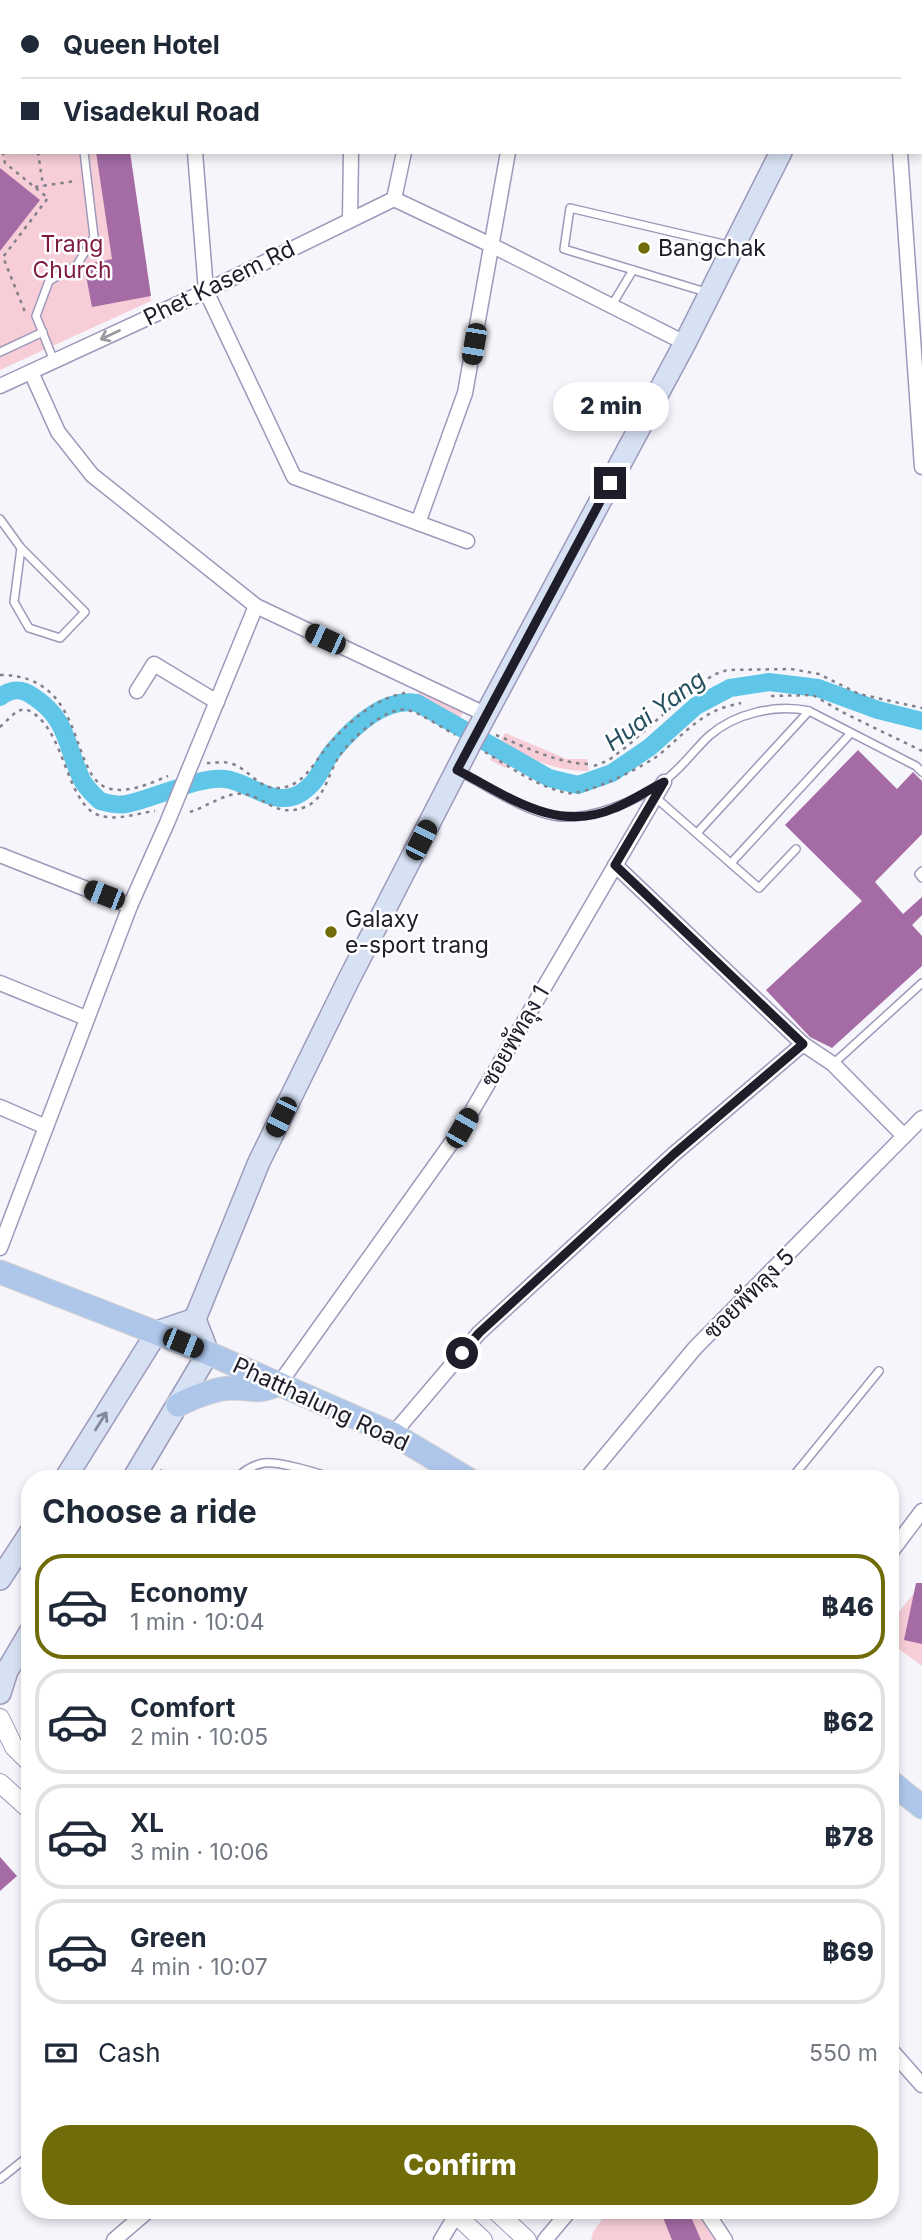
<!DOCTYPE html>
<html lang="en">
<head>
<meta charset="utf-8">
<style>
	:root { --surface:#fff; --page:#f2f2f3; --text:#1f2937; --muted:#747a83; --line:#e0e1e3; --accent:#706c09 }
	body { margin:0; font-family:Inter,Sarabun,sans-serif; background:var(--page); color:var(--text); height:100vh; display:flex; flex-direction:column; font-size:26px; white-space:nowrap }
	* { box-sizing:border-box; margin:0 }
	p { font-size:23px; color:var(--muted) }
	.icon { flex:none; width:38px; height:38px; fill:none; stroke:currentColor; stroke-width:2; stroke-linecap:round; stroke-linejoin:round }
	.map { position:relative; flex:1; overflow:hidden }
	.drawer { position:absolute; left:21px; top:1470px; width:878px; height:749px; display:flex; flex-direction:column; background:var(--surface); border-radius:28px; box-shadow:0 4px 10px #0003 }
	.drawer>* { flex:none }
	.hud { position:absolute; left:0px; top:0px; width:922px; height:154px; box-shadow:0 4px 10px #0003; display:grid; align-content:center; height:154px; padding:0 21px; background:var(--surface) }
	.end { position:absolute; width:32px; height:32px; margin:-16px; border:9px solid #1f1d2a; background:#fff; box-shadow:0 0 0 4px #fff }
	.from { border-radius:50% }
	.bubble { position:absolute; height:49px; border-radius:24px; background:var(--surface); box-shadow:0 4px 10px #0003; font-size:23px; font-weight:800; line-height:49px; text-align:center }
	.car { position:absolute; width:21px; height:42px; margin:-21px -10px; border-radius:9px; box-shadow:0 0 5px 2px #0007; background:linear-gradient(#222 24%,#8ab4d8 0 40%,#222 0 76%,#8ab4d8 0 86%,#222 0) }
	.hud b { display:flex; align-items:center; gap:24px; height:66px; font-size:26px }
	.hud b+b { border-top:2px solid var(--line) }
	.hud i { width:18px; height:18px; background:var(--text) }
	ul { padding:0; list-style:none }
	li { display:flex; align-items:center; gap:21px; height:105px; margin:0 14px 10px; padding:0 7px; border:4px solid var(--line); border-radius:28px }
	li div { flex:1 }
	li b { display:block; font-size:26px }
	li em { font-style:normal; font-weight:800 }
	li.current { border-color:var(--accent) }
	li>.icon { width:63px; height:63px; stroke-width:1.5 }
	h2 { padding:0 21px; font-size:32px; line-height:84px }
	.pay { display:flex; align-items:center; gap:18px; height:77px; padding:0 21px; font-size:26px }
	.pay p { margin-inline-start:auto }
	.action { display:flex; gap:14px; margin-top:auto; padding:14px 21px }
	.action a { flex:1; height:80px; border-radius:28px; background:var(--accent); color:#fff; font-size:28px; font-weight:800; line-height:80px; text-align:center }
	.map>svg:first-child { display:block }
	.green { fill:#f7ced8 }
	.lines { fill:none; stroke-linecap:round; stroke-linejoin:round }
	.canal { stroke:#5fc6e8; stroke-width:18 }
	.building { fill:#a46ba4 }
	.service-casing { stroke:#9e99ba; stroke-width:10 }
	.minor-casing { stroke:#9e99ba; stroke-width:17 }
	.tertiary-casing { stroke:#9e99ba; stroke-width:20 }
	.secondary-casing { stroke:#9e99ba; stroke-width:24 }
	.primary-casing { stroke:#d2d2d4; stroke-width:25 }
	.path { stroke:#82818b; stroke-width:2.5; stroke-dasharray:3.5 5; stroke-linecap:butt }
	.service { stroke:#fff; stroke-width:7 }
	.minor { stroke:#fff; stroke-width:14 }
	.tertiary { stroke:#fff; stroke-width:18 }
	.secondary { stroke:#d6e2f4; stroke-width:21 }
	.primary { stroke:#adc6ea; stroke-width:23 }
	.oneway { stroke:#9a999f }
	.oneway2 { stroke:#848999 }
	.route { stroke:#1f1d2a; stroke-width:9 }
	.poi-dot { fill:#706c09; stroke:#fff; stroke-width:2.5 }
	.labels { text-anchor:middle; stroke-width:5; stroke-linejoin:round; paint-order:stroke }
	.park-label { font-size:23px; fill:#7d1a42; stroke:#fff }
	.poi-label { font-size:23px; fill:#1f1d2a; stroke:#fff; text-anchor:start }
	.street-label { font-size:23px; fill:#1f1d2a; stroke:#fff }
	.water-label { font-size:24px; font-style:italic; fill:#24505f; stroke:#fff }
</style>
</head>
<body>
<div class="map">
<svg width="922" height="2240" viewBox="0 0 922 2240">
	<rect width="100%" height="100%" fill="#f6f5fc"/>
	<!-- green -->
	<g class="green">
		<polygon points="0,66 2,66 2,152 130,152 151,301 0,370"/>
		<polygon points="420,689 463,712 453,732 445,728 449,717 415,699"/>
		<path d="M 505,733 L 567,759 L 587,759 L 589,771 C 558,771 542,763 514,751 L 505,768 L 490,760 Z"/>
		<polygon points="922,1583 922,1666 891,1643 891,1622"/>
		<polygon points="609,2210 697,2210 714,2240 591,2240 593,2232"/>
	</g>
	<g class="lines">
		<!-- canal -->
		<path class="canal" d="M 0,697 C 12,688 22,688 34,697 C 68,719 66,747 82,780 C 86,788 94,795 100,801 C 108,803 118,806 126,804 C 154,799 198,776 225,779 C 250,782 275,809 301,793 C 320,781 320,767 333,751 C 353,727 384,697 417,703 L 549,778 L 578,785 L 612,773 L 650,747 L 696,706 L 730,688 L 769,682 L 818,688 L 878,710 L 922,721"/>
	</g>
	<!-- building -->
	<g class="building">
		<polygon points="96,152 130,152 151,296 92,307 84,265 112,259"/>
		<polygon points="0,168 40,200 0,251"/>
		<polygon points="858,750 897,789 913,772 922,781 922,834 875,882 903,914 922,897 922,915 912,925 922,936 922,966 832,1048 810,1037 766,990 862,901 785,825"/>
		<polygon points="916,1583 922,1583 922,1644 904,1640"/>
		<polygon points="0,1857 17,1876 0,1891"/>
		<polygon points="660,2210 688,2210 701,2240 672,2240"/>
	</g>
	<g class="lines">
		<defs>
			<g id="service">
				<polyline points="163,0 163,2"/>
				<polyline points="353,0 353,2"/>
				<polyline points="0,79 2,79"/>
				<polyline points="709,293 564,249 570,208 732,246"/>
				<polyline points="612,305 633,270"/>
				<polyline points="0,352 43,332"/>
				<polyline points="54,361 36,316 49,281 77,265 94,237 84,152"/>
				<polyline points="0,519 21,548 85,612 60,638 29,628 14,602 21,548"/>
				<path d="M 458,771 C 488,786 521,810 554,816 C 587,822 638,801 664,781 C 681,769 694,750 709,736 C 735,713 776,704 809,711 L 916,766 L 922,772"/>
				<polyline points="655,797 759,888 796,849"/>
				<polyline points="697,833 809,711"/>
				<polyline points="731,863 850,734"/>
				<polyline points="922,871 919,874 922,878"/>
				<polyline points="833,1064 922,983"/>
				<path d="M 236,1479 C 243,1471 253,1465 264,1463 C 278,1461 320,1473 334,1479"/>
				<polyline points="791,1479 879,1371"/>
				<polyline points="0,2179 30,2155"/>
			</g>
			<g id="minor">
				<polyline points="888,0 888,2"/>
				<polyline points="195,152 206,291 294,477 467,541"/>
				<polyline points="900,152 922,467"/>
				<polyline points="394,199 491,245 685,343"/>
				<polyline points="350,219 351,152"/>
				<polyline points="31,372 58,432 92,475 256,606 487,715"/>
				<polyline points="0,386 206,291 394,199 404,152"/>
				<polyline points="418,523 465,393 508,152"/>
				<polyline points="137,691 154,664 217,702"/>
				<polyline points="0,855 130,906"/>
				<polyline points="615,865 803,1044 833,1064 904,1136"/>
				<polyline points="0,983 86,1018"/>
				<polyline points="0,1107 46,1127"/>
				<polyline points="0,1248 130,906 167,823 256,606"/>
				<polyline points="279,1384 462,1128 664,782"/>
				<polyline points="393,1434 479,1333 674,1154 803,1044"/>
				<polyline points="586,1479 695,1348 922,1118"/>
				<polyline points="891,1552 922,1511"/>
				<polyline points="891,2050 922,2085"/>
				<polyline points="705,2210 725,2240"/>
				<polyline points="114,2240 149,2210"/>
				<polyline points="441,2240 456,2215"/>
				<polyline points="545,2240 570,2210"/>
			</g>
			<g id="tertiary">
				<polyline points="0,1718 14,1747 30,1763"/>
				<polyline points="0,1783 30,1810"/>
				<polyline points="451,2210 483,2240"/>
				<polyline points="495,2210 527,2240"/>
			</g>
			<g id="secondary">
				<polyline points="848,2 849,0"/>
				<polyline points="866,2 866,0"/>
				<polyline points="65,1479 157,1332 195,1319"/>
				<polyline points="133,1479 208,1353 195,1319 259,1162 348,981 470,744 685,343 781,152"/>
				<polyline points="0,1579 30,1533"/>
				<polyline points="0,1693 7,1671 30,1632"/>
			</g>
			<g id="primary">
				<polyline points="520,2 533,0"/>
				<polyline points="0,43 2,43"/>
				<polyline points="0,1272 208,1353 393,1434 468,1479"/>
				<path d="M 178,1405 C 194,1397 212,1389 231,1388 C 253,1388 256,1394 279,1384"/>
				<polyline points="891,1782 922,1807"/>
			</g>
		</defs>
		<!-- service casing -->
		<use href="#service" class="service-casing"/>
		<!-- minor casing -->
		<use href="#minor" class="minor-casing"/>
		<!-- tertiary casing -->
		<use href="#tertiary" class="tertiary-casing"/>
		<!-- secondary casing -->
		<use href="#secondary" class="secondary-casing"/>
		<!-- primary casing -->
		<use href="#primary" class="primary-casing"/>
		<!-- path -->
		<g class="path">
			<polyline points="0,102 2,102"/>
			<polyline points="2,126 2,138"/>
			<polyline points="3,152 5,163 48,198 3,257 25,312"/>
			<polyline points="38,152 43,186"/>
			<polyline points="35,187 76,181"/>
			<path d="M 0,675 C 90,675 67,780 111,789 C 130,793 151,783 168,776"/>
			<polyline points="771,696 813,695 842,712 922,751"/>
			<path d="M 0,727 L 17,711 L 25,709 C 69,725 63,814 107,817 C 123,819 139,813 155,811"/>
			<path d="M 496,735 C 526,747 556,763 588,764"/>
			<path d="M 485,752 C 510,767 538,787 567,793 C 586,796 645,766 660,754 C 678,739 694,721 715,711 C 723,707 733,705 741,703"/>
			<path d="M 207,763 C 215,763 226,761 233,764 C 249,770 258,787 275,788 C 302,789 312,765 327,747 C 346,724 375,698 405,693"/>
			<polyline points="594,766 609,760 626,747 682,698 713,675 727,670 791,669 819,674 859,694 922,708"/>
			<path d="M 190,812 C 207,807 227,791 245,794 C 268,799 277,818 305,807 C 326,799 328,772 340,755 C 351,739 387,705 408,710 C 418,712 445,729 455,735"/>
			<polyline points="160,1470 172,1479"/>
		</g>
		<!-- service -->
		<use href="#service" class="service"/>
		<!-- minor -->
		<use href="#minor" class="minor"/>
		<!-- tertiary -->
		<use href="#tertiary" class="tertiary"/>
		<!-- secondary -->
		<use href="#secondary" class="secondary"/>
		<!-- primary -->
		<use href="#primary" class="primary"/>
	</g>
	<!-- one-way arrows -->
	<defs><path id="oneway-shaft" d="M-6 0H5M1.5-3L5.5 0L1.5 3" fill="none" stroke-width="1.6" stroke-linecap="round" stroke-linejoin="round" transform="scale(1.75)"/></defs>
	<use class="oneway" href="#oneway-shaft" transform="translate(110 335) rotate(155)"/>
	<use class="oneway2" href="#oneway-shaft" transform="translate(101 1421) rotate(-58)"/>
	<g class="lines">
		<!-- route -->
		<path class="route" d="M 462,1353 L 479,1333 L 674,1154 L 803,1044 L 615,865 L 664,782 C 648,790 632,801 615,808 C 556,834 508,796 457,770 L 610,483"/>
	</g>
	<!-- markers -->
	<g class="poi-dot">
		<circle cx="644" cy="248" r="7"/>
		<circle cx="331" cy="932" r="7"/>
	</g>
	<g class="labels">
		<!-- park labels -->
		<g class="park-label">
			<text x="72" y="252">Trang<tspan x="72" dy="26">Church</tspan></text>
		</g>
		<!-- poi labels -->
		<g class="poi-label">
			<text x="658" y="256">Bangchak</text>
			<text x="345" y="927">Galaxy<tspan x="345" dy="26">e-sport trang</tspan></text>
		</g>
		<!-- street labels -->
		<g class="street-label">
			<text transform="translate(219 283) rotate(-26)" y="8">Phet Kasem Rd</text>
			<text transform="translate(515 1036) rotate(-60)" y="8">ซอยพัทลุง 1</text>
			<text transform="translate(749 1294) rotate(-45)" y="8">ซอยพัทลุง 5</text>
			<text transform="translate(321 1404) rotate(25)" y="8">Phatthalung Road</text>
		</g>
		<!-- water labels -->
		<g class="water-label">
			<text transform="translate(655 711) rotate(-36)" y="8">Huai Yang</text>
		</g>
	</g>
</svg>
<i class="end from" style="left:462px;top:1353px"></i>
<i class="end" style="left:610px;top:483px"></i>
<div class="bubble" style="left:553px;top:382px;width:116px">2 min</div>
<i class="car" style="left:474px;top:344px;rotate:190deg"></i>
<i class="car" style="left:325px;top:639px;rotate:295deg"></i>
<i class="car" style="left:421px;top:840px;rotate:27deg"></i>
<i class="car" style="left:104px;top:895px;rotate:291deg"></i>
<i class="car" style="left:281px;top:1117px;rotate:206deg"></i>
<i class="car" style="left:462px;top:1128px;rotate:30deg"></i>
<i class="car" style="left:183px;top:1343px;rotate:112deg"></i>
<div class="hud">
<b><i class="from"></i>Queen Hotel</b>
<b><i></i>Visadekul Road</b>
</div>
<section class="drawer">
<h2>Choose a ride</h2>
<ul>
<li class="current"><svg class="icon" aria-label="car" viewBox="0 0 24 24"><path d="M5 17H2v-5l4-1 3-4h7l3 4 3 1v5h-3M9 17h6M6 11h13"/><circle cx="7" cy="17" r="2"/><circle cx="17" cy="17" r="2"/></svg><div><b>Economy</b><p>1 min · 10:04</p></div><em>฿46</em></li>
<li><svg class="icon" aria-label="car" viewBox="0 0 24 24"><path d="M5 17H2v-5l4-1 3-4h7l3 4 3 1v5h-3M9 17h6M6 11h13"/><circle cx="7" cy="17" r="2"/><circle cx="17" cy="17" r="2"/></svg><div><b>Comfort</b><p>2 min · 10:05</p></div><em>฿62</em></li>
<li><svg class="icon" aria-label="car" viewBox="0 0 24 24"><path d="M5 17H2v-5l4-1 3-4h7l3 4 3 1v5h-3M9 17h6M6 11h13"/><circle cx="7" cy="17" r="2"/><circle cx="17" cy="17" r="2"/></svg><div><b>XL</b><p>3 min · 10:06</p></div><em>฿78</em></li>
<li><svg class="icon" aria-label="car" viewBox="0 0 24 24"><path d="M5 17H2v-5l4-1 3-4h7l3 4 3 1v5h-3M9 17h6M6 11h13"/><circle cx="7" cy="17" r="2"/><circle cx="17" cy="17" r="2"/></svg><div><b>Green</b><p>4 min · 10:07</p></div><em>฿69</em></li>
</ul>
<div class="pay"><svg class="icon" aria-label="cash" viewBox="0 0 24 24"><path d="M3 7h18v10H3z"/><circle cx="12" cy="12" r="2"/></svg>Cash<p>550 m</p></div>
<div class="action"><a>Confirm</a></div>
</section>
</div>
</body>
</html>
